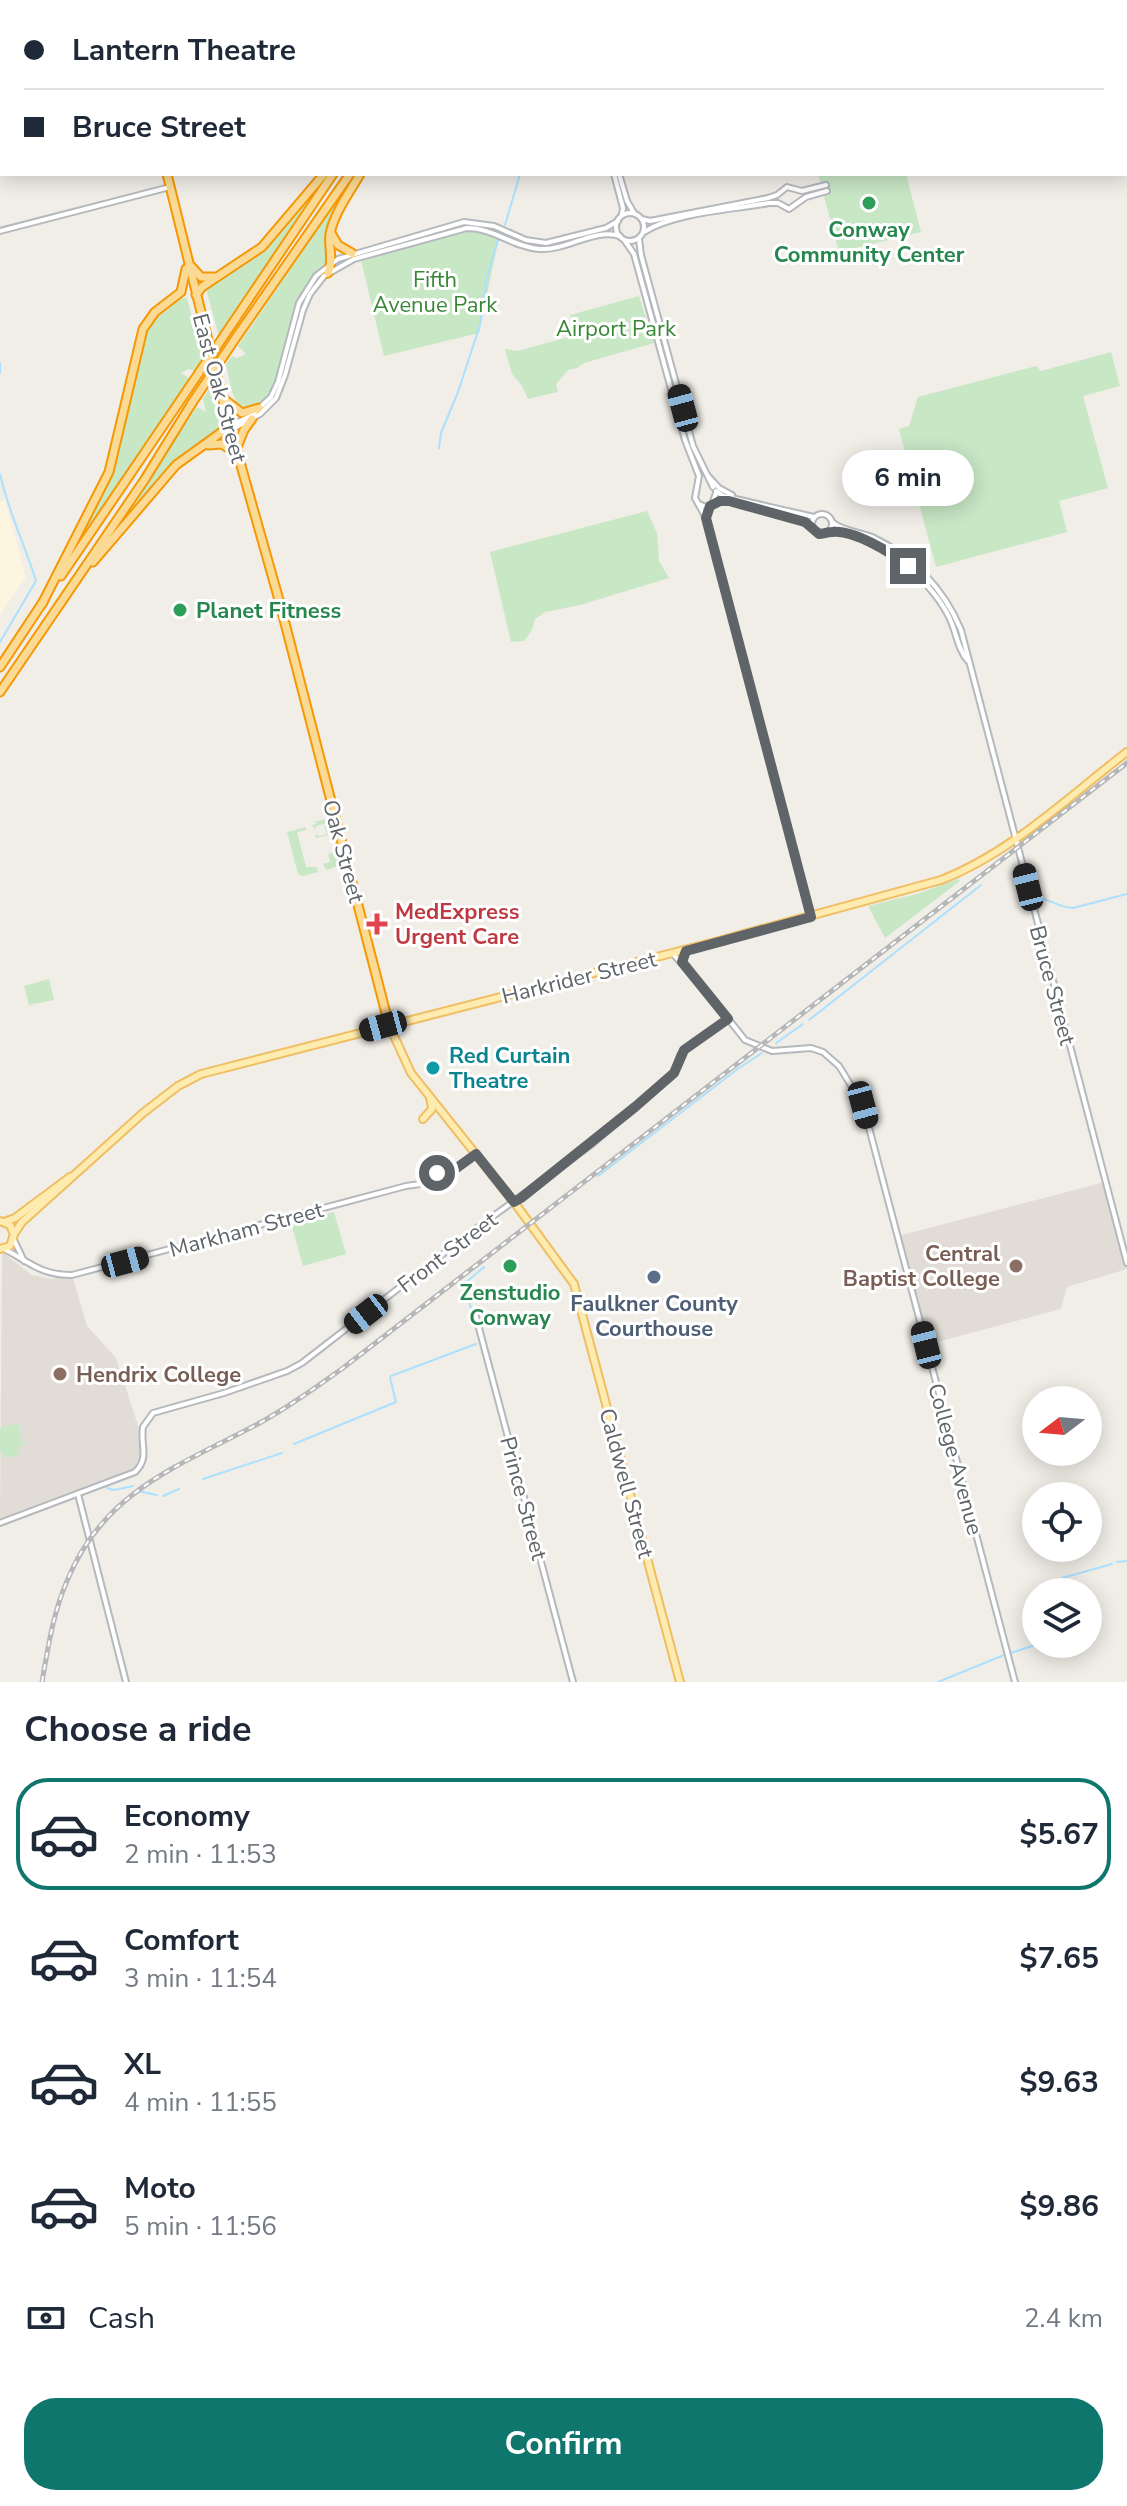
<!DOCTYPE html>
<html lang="en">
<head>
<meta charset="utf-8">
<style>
	:root { --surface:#fff; --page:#f2f2f3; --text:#1f2937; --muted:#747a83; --line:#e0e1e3; --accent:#0f766e }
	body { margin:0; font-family:"Nunito Sans",sans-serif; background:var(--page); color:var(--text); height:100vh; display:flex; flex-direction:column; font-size:30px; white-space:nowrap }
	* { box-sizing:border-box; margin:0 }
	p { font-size:26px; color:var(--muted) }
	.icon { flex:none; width:44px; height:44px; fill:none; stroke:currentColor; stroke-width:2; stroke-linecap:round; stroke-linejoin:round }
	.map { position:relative; height:1682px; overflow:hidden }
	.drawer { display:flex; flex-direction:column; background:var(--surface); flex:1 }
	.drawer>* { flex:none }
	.guide { position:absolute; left:0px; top:0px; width:1128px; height:176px; box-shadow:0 4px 20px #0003; display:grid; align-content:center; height:176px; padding:0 24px; background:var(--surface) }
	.needle { width:52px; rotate:254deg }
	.fabs { position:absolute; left:1022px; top:1386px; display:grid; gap:16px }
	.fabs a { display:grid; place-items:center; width:80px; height:80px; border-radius:50%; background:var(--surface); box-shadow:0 4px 20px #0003; font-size:40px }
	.end { position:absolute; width:36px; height:36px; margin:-18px; border:10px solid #5f6468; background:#fff; box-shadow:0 0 0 4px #fff }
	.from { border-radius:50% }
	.bubble { position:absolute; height:56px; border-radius:28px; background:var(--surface); box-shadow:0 4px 20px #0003; font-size:26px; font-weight:700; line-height:56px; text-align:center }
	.car { position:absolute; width:24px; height:48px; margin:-24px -12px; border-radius:10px; box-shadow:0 0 6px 2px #0007; background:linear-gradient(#222 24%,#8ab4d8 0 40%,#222 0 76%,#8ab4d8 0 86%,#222 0) }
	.guide b { display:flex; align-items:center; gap:28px; height:76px; font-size:30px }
	.guide b+b { border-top:2px solid var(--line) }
	.guide i { width:20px; height:20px; background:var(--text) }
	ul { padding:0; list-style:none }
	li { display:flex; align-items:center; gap:24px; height:112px; margin:0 16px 12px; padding:0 8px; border:4px solid transparent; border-radius:32px }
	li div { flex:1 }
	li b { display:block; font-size:30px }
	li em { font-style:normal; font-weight:700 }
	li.active { border-color:var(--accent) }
	li>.icon { width:72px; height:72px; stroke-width:1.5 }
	h2 { padding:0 24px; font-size:36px; line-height:96px }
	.pay { display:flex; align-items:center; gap:20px; height:88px; padding:0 24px; font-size:30px }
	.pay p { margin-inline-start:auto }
	.button { display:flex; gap:16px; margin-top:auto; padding:16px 24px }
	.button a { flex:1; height:92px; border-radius:32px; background:var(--accent); color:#fff; font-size:32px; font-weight:700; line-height:92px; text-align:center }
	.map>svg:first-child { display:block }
	.commercial { fill:#fdf5e0 }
	.education { fill:#e1ddd6 }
	.green { fill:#c8e7c5 }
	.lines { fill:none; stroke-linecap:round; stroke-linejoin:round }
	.stream { stroke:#abe0fe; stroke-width:2 }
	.minor-casing { stroke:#b5b8bc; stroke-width:8 }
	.major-casing { stroke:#f0be62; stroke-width:10 }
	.highway-casing { stroke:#f59804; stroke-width:11 }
	.minor { stroke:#fff; stroke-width:4 }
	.major { stroke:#feebb0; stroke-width:6 }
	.highway { stroke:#fbda95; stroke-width:7 }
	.rail-casing { stroke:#b6b7b8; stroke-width:5 }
	.rail { stroke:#fff; stroke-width:2; stroke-dasharray:6; stroke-linecap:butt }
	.highway-bridge-casing { stroke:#f59804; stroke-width:11; stroke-linecap:butt }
	.highway-bridge { stroke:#fbda95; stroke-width:7 }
	.route { stroke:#5f6468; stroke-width:10 }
	.leisure-dot { fill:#2e9e5b; stroke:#fff; stroke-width:3 }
	.health-dot { fill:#e0444e; stroke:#fff; stroke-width:3 }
	.culture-dot { fill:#0f9aa8; stroke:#fff; stroke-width:3 }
	.education-dot { fill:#8d6e63; stroke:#fff; stroke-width:3 }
	.service-dot { fill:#5c6f8a; stroke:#fff; stroke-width:3 }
	.labels { text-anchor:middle; stroke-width:6; stroke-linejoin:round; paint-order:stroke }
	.leisure-label { font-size:22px; font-weight:bold; fill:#27864d; stroke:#fff }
	.park-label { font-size:22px; fill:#3a8637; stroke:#fff }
	.street-label { font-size:22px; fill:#5f6468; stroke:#fff }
	.health-label { font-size:22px; font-weight:bold; fill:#be3a42; stroke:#fff; text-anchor:start }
	.culture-label { font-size:22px; font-weight:bold; fill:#0d838f; stroke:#fff; text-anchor:start }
	.education-label { font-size:22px; font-weight:bold; fill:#785e54; stroke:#fff; text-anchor:end }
	.service-label { font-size:22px; font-weight:bold; fill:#4e5e75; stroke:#fff }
</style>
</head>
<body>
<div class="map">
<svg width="1127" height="1682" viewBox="0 0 1127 1682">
	<rect width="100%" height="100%" fill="#f1eee8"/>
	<!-- commercial -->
	<polygon class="commercial" points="5,500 26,577 0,615 0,502"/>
	<!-- education -->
	<g class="education">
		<polygon points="1105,1182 1127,1269 1067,1287 1061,1309 926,1345 898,1236"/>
		<polygon points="2,1252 32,1275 52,1279 72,1275 87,1326 116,1358 145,1447 143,1463 127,1476 0,1521"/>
	</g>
	<!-- green -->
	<g class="green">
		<polygon points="327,174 329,174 219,337 207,292 203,287 244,265 264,250"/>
		<path d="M 355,174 L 358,174 L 330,228 L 327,263 L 310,281 L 296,306 L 275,383 L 265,398 L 246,411 C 231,403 230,380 226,364 L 232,356 L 237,358 L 246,354 L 238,346 Z"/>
		<polygon points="818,174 906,174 921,232 839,252"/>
		<polygon points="474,230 499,237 479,333 384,356 361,260 462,231"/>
		<polygon points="639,296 654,343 584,363 577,368 568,370 556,384 558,392 528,399 522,386 512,374 505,349 518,351 575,335 570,315"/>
		<polygon points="182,298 187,298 203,359 195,371 188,369 181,373 190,379 66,564 106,487 117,461 147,326 163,308"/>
		<polygon points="1111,352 1120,386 1083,396 1108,488 1059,501 1067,532 936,567 899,429 909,426 918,397 1036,366 1041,371"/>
		<polygon points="210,388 221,429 192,447 173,464 101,549 197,407 206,412 203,399"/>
		<polygon points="647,511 657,533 659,561 669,578 580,605 545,612 535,619 532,630 524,641 511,642 490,552"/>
		<polygon points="327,819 332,824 342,862 339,866 326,870 323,864 330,862 328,854 336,851 332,834 316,838 315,834 319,836 327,834 324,824 316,826 315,830 312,825 318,823 314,822"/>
		<polygon points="306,827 306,830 297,832 306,867 316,867 318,872 302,876 298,874 287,832"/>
		<polygon points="958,879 960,881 885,938 868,906 920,893"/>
		<polygon points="49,979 54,1000 29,1005 24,986"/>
		<polygon points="334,1212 346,1254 303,1266 291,1223"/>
		<polygon points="19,1423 19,1436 25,1445 18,1447 20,1455 8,1458 0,1452 0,1428"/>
	</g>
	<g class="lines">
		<!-- stream -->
		<g class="stream">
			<polyline points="515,0 515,2"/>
			<polyline points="505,225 520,174"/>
			<polyline points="0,363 0,373"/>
			<polyline points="439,448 441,433 458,392 480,325 487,277 498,240"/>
			<path d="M 0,474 C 8,511 25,545 36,581 L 0,642"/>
			<path d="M 1034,897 C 1049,898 1059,908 1073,908 L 1127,894"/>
			<polyline points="809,1020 981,885"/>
			<polyline points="776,1043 803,1024"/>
			<polyline points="598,1176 739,1068 762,1053"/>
			<polyline points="464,1284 484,1267"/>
			<polyline points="466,1290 471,1308"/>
			<polyline points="294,1444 396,1402 390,1378 391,1376 476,1344"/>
			<polyline points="203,1479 282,1453"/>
			<polyline points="107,1488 114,1490 133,1486"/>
			<polyline points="138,1491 157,1495"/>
			<polyline points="163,1496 179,1489"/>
			<polyline points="1117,1562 1127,1561"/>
			<polyline points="1062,1578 1112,1564"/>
			<polyline points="1011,1653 1038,1644"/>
			<polyline points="938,1682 1004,1655"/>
		</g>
		<defs>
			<g id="minor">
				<polyline points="128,0 128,2"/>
				<polyline points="207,0 210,2"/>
				<polyline points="572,0 572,2"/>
				<polyline points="579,0 579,2"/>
				<polyline points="54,2 61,0"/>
				<polyline points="310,2 318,0"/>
				<polyline points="0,16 2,16"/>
				<polyline points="614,174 623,208 622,214"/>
				<polyline points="619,174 627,201 634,213"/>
				<circle cx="630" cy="227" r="14"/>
				<polyline points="642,219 650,221 768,198 777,195 787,187 802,191 826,185"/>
				<polyline points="0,231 170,187"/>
				<path d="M 644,232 C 676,212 732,210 769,203 L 778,203 L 789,209 L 806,197 L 827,191"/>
				<polyline points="639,239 641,255 693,446 713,487"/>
				<polyline points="625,241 634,254 685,440 699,476 695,498 706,518 811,917"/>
				<polyline points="230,426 252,415 271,397 278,382 299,303 316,276 338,259 464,222 494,226 526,240 546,243 606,228 618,221"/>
				<path d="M 231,430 L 260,414 L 276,398 L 285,375 L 303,310 L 310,294 L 324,276 L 354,259 L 467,228 C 494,228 513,247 539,249 C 566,251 594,228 620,236"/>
				<polyline points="708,476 719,488 732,495"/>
				<polyline points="716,491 723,496 814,517"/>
				<polyline points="714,502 729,501 812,525"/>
				<polyline points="699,504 706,507 712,504 716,493"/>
				<circle cx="822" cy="524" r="10"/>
				<path d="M 832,522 C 842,531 860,532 872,537 C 913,556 944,589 961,630 L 1127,1263"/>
				<path d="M 828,532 C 872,528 929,578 948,615 C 956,629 957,649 968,661"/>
				<polyline points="672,953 700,983 745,1040 772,1051 811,1048 823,1052 839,1066 863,1105 1015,1682"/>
				<circle cx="437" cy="1178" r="4.5"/>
				<polyline points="440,1180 476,1154"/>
				<polyline points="14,1240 24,1261"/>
				<path d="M 4,1249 C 30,1262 40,1275 72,1275 L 406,1186 L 435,1182"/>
				<polyline points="475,1313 573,1682"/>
				<polyline points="78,1494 126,1682"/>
				<path d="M 0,1523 L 135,1472 C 150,1458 140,1445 143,1427 L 153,1413 L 224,1393 L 287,1371 L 302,1363 L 466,1236 L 592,1144 L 674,1073 L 680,1055 L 686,1049 L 728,1019"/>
			</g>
			<g id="major">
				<polyline points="389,1025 411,1073 514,1202 574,1284 680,1682"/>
				<polyline points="423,1119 432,1109 430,1097"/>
				<polyline points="0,1221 10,1225 14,1234 10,1246 0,1249"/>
				<polyline points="4,1222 15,1218 70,1177"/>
				<path d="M 14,1234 L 22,1222 L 143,1113 L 178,1086 L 201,1074 L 715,942 L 941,880 C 1011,853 1068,797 1127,752"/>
			</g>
			<g id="highway">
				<polyline points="123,0 124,2"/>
				<polyline points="451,2 452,0"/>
				<polyline points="467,2 468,0"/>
				<polyline points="167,174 225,409 279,600 389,1025"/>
				<polyline points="331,233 338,245 352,253"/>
				<polyline points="189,264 201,277 214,277"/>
				<path d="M 328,273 C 334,260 328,247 330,234 C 334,213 350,192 360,174"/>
				<polyline points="196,295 202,287 262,247 324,174"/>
				<polyline points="234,321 333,174"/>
				<polyline points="237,336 350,174"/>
				<polyline points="224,399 242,413 259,408"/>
				<polyline points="208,445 222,444 237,454"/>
				<polyline points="237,447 244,430 252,419"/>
				<polyline points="93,562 176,465 230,426"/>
				<polyline points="61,576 188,389"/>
				<polyline points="42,604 109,472 143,329 155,312 181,292 186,269"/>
				<polyline points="0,667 43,602"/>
				<polyline points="0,692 145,479 192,403"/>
			</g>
		</defs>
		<!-- minor casing -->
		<use href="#minor" class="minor-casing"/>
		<!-- major casing -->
		<use href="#major" class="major-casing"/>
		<!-- highway casing -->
		<use href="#highway" class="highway-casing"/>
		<!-- minor -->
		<use href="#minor" class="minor"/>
		<!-- major -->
		<use href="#major" class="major"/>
		<!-- highway -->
		<use href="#highway" class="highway"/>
		<defs>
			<path id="rail" d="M 42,1682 C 48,1648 53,1613 67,1581 C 103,1492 178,1466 256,1425 C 287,1408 315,1388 343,1368 L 1127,763"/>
		</defs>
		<!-- rail casing -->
		<use href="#rail" class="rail-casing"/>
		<!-- rail -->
		<use href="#rail" class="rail"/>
		<defs>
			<g id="highway-bridge">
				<polyline points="188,389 234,321"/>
				<polyline points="192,403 237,336"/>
			</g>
		</defs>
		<!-- highway-bridge casing -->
		<use href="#highway-bridge" class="highway-bridge-casing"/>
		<!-- highway-bridge -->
		<use href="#highway-bridge" class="highway-bridge"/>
	</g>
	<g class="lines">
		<!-- route -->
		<path class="route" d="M 437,1173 L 440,1175 L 440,1180 L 476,1154 L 514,1202 L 521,1198 L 635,1107 L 674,1073 L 684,1050 L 728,1019 L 682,962 L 686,951 L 811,917 L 706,518 L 710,506 L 720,501 L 729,501 L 805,522 L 819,534 C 823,534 827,532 832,532 C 853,529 892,553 908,566"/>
	</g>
	<!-- markers -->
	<g class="leisure-dot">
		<circle cx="869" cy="203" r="8"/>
		<circle cx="180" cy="610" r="8"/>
		<circle cx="510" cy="1266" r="8"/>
	</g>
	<path class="health-dot" d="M373 912h8v8h8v8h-8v8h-8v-8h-8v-8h8z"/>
	<circle class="culture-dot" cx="433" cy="1068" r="8"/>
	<g class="education-dot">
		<circle cx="1016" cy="1266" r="8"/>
		<circle cx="60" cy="1374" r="8"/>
	</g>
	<circle class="service-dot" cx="654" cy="1277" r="8"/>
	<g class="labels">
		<!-- leisure labels -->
		<g class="leisure-label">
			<text x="869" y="237">Conway<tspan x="869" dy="25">Community Center</tspan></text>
			<text x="196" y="618" text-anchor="start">Planet Fitness</text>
			<text x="510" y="1300">Zenstudio<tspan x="510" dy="25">Conway</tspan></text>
		</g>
		<!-- park labels -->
		<g class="park-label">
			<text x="435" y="287">Fifth<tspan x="435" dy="25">Avenue Park</tspan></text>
			<text x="616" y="336">Airport Park</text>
		</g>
		<!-- street labels -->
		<g class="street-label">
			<text transform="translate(220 388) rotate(75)" y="8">East Oak Street</text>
			<text transform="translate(344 851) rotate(75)" y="8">Oak Street</text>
			<text transform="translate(579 977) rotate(-14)" y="8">Harkrider Street</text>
			<text transform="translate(1053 985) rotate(75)" y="8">Bruce Street</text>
			<text transform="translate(246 1229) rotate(-15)" y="8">Markham Street</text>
			<text transform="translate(447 1252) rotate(-37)" y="8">Front Street</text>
			<text transform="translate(956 1459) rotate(75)" y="8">College Avenue</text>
			<text transform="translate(627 1483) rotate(75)" y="8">Caldwell Street</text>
			<text transform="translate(524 1498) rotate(75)" y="8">Prince Street</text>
		</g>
		<!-- health labels -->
		<g class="health-label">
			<text x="395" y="919">MedExpress<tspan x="395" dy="25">Urgent Care</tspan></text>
		</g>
		<!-- culture labels -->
		<g class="culture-label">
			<text x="449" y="1063">Red Curtain<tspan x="449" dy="25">Theatre</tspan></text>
		</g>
		<!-- education labels -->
		<g class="education-label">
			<text x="1000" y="1261">Central<tspan x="1000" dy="25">Baptist College</tspan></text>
			<text x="76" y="1382" text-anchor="start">Hendrix College</text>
		</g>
		<!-- service labels -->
		<g class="service-label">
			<text x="654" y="1311">Faulkner County<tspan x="654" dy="25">Courthouse</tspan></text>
		</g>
	</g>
</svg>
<div class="fabs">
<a><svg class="needle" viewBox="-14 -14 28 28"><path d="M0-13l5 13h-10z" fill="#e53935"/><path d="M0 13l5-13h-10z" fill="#747a83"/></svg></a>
<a><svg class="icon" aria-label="locate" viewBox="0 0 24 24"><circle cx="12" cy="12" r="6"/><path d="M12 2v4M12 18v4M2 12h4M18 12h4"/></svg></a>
<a><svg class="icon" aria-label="layers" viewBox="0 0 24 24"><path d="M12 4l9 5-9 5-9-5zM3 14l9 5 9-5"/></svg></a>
</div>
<i class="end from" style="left:437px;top:1173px"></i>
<i class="end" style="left:908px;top:566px"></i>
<div class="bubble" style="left:842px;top:450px;width:132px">6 min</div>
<i class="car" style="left:683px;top:408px;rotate:345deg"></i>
<i class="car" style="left:1028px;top:887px;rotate:346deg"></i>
<i class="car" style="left:383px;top:1026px;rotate:255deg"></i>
<i class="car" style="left:863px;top:1105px;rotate:165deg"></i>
<i class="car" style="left:125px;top:1262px;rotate:75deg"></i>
<i class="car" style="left:366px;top:1314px;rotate:232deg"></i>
<i class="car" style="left:926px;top:1345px;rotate:346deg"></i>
<div class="guide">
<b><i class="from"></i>Lantern Theatre</b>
<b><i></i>Bruce Street</b>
</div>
</div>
<section class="drawer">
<h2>Choose a ride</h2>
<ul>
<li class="active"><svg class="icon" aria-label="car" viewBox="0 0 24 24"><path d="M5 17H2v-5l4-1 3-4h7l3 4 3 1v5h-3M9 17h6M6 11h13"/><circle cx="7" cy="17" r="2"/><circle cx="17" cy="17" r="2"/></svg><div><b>Economy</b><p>2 min · 11:53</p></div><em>$5.67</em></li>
<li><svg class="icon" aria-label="car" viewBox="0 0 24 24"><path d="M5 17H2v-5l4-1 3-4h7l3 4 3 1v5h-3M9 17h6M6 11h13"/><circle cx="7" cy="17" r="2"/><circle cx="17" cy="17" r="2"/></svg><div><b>Comfort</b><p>3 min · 11:54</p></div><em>$7.65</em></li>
<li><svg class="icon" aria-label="car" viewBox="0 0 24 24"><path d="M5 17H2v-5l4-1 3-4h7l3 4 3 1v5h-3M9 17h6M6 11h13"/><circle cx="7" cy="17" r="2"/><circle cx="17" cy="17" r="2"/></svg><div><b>XL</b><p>4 min · 11:55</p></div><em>$9.63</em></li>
<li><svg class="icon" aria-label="car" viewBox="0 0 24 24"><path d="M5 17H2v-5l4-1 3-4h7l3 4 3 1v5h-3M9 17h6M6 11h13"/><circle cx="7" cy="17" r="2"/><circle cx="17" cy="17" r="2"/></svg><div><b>Moto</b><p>5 min · 11:56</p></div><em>$9.86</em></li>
</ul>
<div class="pay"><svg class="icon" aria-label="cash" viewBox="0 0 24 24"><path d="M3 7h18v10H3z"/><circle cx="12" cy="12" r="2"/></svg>Cash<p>2.4 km</p></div>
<div class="button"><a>Confirm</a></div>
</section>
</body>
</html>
